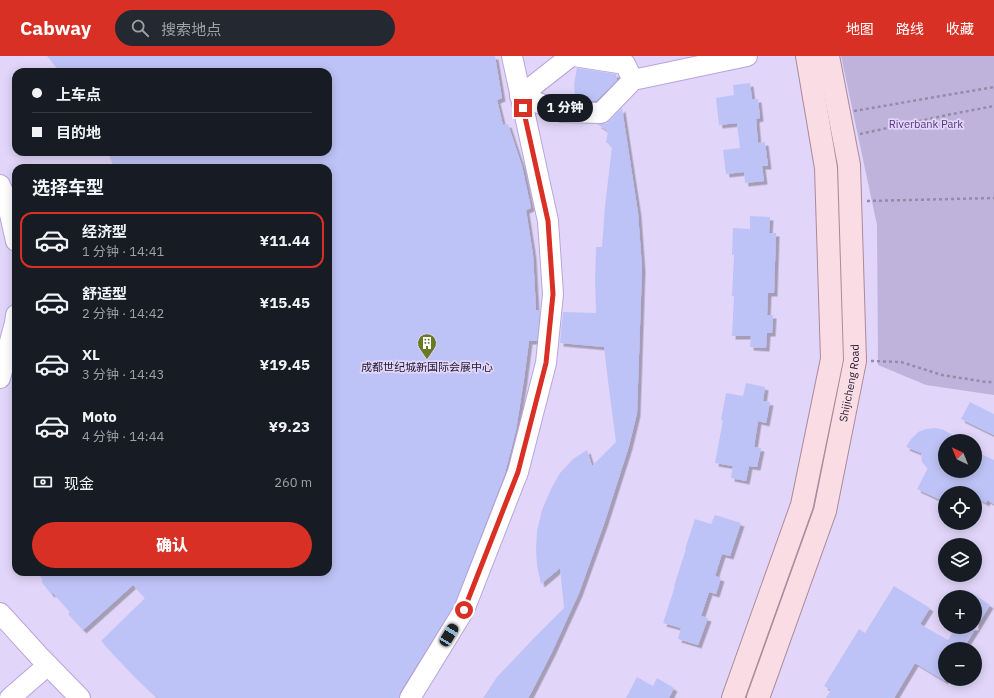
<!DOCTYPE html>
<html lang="zh">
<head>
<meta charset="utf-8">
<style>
	:root { --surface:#171b24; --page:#242831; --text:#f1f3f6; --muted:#9ea1a6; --line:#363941; --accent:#d93025 }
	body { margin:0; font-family:"IBM Plex Sans","Noto Sans SC",sans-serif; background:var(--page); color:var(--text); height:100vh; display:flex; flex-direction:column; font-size:15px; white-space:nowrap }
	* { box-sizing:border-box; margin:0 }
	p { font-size:13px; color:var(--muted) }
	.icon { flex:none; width:22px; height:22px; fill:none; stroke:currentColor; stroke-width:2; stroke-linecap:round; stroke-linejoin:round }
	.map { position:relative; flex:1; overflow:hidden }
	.side { position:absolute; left:12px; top:108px; width:320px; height:412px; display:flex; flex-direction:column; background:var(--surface); border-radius:12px; box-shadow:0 2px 10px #0003 }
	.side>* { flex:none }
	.top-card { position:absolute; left:12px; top:12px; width:320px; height:88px; border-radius:12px; box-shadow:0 2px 10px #0003; display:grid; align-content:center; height:88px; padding:0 20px; background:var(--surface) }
	.needle { width:26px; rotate:317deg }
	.controls { position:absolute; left:938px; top:378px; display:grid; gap:8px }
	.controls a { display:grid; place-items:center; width:44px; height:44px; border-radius:50%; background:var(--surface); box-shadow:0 2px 10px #0003; font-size:20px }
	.end { position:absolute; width:18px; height:18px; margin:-9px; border:5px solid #d93025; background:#fff; box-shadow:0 0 0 2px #fff }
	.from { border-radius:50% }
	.bubble { position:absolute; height:28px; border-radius:14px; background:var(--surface); box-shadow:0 2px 10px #0003; font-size:13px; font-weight:800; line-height:28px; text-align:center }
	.car { position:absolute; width:12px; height:24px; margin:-12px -6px; border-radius:5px; box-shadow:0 0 3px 1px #0007; background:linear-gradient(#222 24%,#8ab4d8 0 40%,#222 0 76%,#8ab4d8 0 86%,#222 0) }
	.top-card b { display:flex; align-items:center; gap:14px; height:38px; font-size:15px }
	.top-card b+b { border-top:1px solid var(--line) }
	.top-card i { width:10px; height:10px; background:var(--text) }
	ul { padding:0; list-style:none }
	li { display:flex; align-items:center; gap:12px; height:56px; margin:0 8px 6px; padding:0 12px; border:2px solid transparent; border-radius:12px }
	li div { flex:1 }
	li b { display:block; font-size:15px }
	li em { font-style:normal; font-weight:800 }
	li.active { border-color:var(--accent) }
	li>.icon { width:36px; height:36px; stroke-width:1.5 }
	h2 { padding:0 20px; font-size:18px; line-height:48px }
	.pay { display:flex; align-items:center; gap:10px; height:44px; padding:0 20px; font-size:15px }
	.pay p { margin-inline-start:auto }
	.action { display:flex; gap:8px; margin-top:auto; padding:8px 20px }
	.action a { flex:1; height:46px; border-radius:24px; background:var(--accent); color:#fff; font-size:16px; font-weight:800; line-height:46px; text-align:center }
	header { display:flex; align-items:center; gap:24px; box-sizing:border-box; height:56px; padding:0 20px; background:var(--accent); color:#fff }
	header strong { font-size:19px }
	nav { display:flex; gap:22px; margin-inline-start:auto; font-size:14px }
	.search { width:280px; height:36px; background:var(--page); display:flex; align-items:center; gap:10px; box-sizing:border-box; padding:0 14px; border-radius:22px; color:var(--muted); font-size:15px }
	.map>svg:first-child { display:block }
	.green { fill:#c0b3db }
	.building { fill:#bec3f7; filter:url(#shadow) }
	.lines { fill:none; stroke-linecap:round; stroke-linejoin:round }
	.minor-casing { stroke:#b7a4dc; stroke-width:22 }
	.major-casing { stroke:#ab8999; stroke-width:24 }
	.path { stroke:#958ba9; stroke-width:2.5; stroke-dasharray:3 3; stroke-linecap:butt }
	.minor { stroke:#fff; stroke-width:20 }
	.major { stroke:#fadce4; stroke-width:22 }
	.route { stroke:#d93025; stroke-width:5 }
	.labels { text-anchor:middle; stroke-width:3.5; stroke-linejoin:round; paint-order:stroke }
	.park-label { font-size:11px; fill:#563781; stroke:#e1d6f9 }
	.poi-label { font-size:11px; fill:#21192e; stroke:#e1d6f9 }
	.street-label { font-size:11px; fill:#21192e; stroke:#e1d6f9 }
</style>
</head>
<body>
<header>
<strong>Cabway</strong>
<div class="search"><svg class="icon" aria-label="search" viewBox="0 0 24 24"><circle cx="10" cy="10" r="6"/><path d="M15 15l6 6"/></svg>搜索地点</div>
<nav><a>地图</a><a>路线</a><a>收藏</a></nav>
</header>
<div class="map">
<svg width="994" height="642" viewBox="0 0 994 642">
	<defs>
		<filter id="shadow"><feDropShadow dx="3.5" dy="3.5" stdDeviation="0" flood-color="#0004"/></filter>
	</defs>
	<rect width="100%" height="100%" fill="#e1d6f9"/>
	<!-- green -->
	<polygon class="green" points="841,0 994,0 994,339 926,329 878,309 877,169"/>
	<!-- building -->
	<g class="building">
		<polygon points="47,0 495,0 502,42 497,44 503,69 508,68 522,110 531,152 526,154 533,199 536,254 540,255 537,285 529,285 524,323 516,374 505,417 454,549 400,636 399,642 157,642 131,617 101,585 145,542 133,529 83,574 68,558 70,556 53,537 51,538 41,525 43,524 37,516 328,516 328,112 114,112 108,96 328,96 328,16 60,16"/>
		<polygon points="577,12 616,18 617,24 596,45 578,45 575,40 574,28"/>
		<polygon points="750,27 752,43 758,43 760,62 756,63 758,87 765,86 768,110 762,110 764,125 745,127 744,116 726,118 723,94 740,92 737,67 719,69 716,42 734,39 733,29"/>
		<polygon points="622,52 638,157 642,212 637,357 629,390 604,468 579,537 552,596 530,639 528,642 483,642 497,621 533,583 564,552 560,512 541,528 537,510 536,493 537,475 542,454 551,433 560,417 573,403 587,394 592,410 616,386 609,333 604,291 560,287 563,256 596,257 595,224 596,191 602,191 605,150 612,91 606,86 608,75 597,68 606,68"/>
		<polygon points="750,160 770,161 769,177 776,177 774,237 768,237 767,259 773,259 772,277 767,277 766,292 750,291 751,280 732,280 734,240 732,240 734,199 732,199 733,172 750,173"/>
		<polygon points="746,327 765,331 763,345 770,346 766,367 758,365 754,391 761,392 757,411 749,410 746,425 731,422 733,410 715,407 723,364 721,364 726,337 743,340"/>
		<polygon points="970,346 994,358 994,379 961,363"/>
		<polygon points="936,372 944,374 962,385 945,385 945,415 975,415 975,395 994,404 994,448 987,444 986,447 975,441 975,437 945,437 945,446 917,433 928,412 922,406 921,397 906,391 911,383 918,376 926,373"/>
		<polygon points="715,459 741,467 730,500 722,498 715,520 721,522 716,538 709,536 701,560 708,562 698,589 678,583 681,572 663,567 675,530 674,530 686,493 685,493 695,463 711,468"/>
		<polygon points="894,530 930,552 920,568 948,584 956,571 975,571 975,539 990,549 963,593 945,593 945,625 915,607 894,642 826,642 831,634 824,630 859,573 865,577"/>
		<polygon points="637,621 653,630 657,622 674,632 669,642 626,642"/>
	</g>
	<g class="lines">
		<defs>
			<g id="minor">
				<polyline points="571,0 520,40 562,56 601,57 633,24 747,0"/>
				<polyline points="574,0 625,8 633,24"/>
				<polyline points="0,129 7,145 16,185"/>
				<polyline points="0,322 15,267 16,259"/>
				<polyline points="0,557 39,600 80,642"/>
				<polyline points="10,642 48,609"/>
				<polyline points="410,642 464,554 518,416 546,307 553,238 548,165 512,0"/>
			</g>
			<g id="major">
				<polyline points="733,642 802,449 832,303 826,112 807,0"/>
				<path id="s1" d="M 758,642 L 825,455 L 855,305 L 849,109 L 828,0"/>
			</g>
		</defs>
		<!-- minor casing -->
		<use href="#minor" class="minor-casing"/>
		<!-- major casing -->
		<use href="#major" class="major-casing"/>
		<!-- path -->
		<g class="path">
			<polyline points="854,55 994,31"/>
			<polyline points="860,78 947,59 994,50"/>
			<polyline points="867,145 994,142"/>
			<polyline points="871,305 901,306 942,319 986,326 994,326"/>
		</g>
		<!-- minor -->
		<use href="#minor" class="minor"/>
		<!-- major -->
		<use href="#major" class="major"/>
	</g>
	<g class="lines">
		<!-- route -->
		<polyline class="route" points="464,554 518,416 546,307 553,238 548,165 523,52"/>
	</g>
	<!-- icons -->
	<defs>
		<symbol id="building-pin" viewBox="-11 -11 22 30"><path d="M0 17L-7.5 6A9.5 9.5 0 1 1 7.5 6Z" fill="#687928" stroke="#e1d6f9"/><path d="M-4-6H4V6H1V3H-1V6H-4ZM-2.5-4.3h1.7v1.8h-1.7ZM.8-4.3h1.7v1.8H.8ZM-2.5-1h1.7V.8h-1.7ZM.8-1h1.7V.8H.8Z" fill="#fff"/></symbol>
	</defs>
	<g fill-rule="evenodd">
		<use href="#building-pin" x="416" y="276" width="22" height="30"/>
	</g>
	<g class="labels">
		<!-- park labels -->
		<g class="park-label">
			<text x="926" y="72">Riverbank Park</text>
		</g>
		<!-- poi labels -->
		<g class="poi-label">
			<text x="427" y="315">成都世纪城新国际会展中心</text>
		</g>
		<!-- street labels -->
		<g class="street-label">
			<text dy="4" stroke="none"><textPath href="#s1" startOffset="329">Shijicheng Road</textPath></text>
		</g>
	</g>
</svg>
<div class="controls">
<a><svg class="needle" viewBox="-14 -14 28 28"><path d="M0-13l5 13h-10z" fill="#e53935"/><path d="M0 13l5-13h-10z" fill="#9ea1a6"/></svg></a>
<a><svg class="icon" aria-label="locate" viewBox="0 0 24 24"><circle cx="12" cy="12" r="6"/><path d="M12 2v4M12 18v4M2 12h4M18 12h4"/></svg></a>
<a><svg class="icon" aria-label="layers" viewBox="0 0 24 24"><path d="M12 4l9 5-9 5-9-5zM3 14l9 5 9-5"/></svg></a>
<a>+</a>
<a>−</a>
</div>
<i class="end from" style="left:464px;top:554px"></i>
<i class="end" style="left:523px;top:52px"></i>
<div class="bubble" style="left:537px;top:38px;width:56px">1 分钟</div>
<i class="car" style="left:449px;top:579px;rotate:31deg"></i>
<div class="top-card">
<b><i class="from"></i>上车点</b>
<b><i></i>目的地</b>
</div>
<section class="side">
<h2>选择车型</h2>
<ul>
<li class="active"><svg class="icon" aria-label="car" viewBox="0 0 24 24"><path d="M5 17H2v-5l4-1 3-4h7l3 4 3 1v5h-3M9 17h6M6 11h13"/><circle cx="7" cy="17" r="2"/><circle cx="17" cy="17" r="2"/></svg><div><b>经济型</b><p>1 分钟 · 14:41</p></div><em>¥11.44</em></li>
<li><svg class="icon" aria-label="car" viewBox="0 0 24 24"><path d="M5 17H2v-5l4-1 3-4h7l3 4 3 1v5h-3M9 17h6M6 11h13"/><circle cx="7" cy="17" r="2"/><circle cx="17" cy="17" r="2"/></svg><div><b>舒适型</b><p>2 分钟 · 14:42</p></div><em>¥15.45</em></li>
<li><svg class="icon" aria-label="car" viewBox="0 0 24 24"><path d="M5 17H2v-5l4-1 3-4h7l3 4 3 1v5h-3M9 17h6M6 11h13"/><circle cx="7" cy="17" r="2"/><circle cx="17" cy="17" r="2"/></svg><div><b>XL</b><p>3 分钟 · 14:43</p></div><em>¥19.45</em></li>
<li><svg class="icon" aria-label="car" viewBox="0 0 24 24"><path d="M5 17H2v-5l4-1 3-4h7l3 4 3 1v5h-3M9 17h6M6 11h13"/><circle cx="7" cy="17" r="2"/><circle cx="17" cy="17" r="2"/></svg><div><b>Moto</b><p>4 分钟 · 14:44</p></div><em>¥9.23</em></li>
</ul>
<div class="pay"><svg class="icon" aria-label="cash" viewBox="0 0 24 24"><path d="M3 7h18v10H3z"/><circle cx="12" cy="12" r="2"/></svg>现金<p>260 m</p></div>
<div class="action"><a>确认</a></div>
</section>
</div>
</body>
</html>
